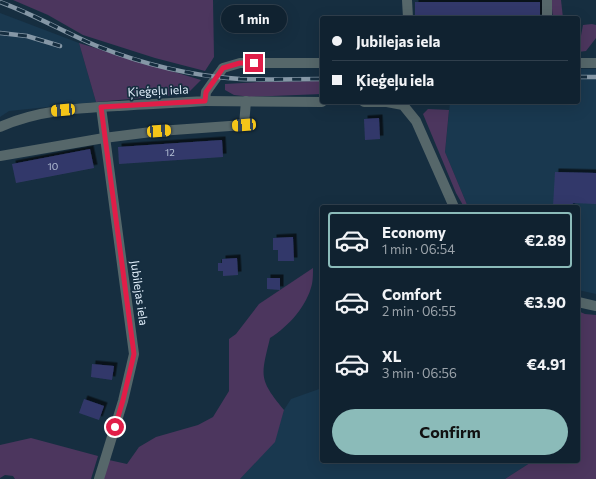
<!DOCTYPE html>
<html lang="en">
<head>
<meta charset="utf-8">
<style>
	:root { --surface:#102230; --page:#192a38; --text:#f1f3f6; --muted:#9ca4ab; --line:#303f4c; --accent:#8bbbb9 }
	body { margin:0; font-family:Commissioner,sans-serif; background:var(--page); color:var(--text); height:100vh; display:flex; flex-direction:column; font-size:15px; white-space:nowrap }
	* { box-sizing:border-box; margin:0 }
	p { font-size:13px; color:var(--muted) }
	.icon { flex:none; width:22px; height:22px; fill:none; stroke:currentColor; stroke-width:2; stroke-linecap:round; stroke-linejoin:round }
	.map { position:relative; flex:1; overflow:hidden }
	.panel { position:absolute; left:320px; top:205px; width:260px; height:258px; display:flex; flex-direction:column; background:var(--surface); border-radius:4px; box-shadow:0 4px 16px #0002,0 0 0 1px var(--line) }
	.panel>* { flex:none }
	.banner { position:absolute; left:320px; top:16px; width:260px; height:88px; border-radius:4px; box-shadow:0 4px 16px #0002,0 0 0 1px var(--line); display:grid; align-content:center; height:88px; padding:0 12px; background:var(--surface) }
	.end { position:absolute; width:18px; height:18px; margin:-9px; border:5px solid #e11d48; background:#fff; box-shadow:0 0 0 2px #fff }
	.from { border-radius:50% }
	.bubble { position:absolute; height:28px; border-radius:14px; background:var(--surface); box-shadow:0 4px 16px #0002,0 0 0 1px var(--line); font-size:13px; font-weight:700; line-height:28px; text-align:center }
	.car { position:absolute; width:12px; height:24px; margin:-12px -6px; border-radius:5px; box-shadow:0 0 3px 1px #0007; background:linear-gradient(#f5c518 24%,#345 0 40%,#f5c518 0 76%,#345 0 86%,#f5c518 0) }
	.banner b { display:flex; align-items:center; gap:14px; height:38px; font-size:15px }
	.banner b+b { border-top:1px solid var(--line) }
	.banner i { width:10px; height:10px; background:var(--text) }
	ul { padding:7px 0 0; list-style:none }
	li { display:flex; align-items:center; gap:12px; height:56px; margin:0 8px 6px; padding:0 4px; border:2px solid transparent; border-radius:4px }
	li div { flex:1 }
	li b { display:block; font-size:15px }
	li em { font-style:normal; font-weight:700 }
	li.selected { border-color:var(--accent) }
	li>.icon { width:36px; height:36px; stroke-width:1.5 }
	.primary-button { display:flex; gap:8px; margin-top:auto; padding:8px 12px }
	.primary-button a { flex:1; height:46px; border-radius:24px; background:var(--accent); color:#111; font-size:16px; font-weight:700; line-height:46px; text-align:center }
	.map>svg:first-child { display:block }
	.built { fill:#19384f }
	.green { fill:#4c365e }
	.building { fill:#33396a; filter:url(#shadow) }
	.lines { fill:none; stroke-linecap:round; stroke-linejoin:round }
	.minor { stroke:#56676a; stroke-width:10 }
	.rail-casing { stroke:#8597a6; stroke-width:4.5 }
	.rail { stroke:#162e40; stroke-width:3; stroke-dasharray:9; stroke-linecap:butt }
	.route { stroke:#e11d48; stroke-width:5 }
	.labels { text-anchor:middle; stroke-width:3.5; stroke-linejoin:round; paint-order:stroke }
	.number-label { font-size:10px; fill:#b5c1d6 }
	.street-label { font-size:12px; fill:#e0eefa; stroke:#162e40 }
</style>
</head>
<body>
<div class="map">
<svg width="596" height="479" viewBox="0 0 596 479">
	<defs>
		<filter id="shadow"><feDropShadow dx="3.5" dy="-3.5" stdDeviation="0" flood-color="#0009"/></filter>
	</defs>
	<rect width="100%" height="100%" fill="#162e40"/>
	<!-- built -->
	<g class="built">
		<polygon points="0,13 79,43 96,102 9,111 0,117"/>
		<polygon points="578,69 596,69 596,294 578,290 578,207 468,207 445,152 450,102 578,102"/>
		<polygon points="322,388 322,461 533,461 505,479 240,479 274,442 284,410 291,399"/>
	</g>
	<!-- green -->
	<g class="green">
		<polygon points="13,0 213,0 214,57 205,71 155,58 83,35 48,15"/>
		<polygon points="551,0 561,0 563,18 553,18"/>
		<polygon points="592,24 596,25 596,38 586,51 578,52 578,41 580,41 583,25"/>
		<polygon points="79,43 201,80 187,94 96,102"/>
		<polygon points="322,81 322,94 251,97 234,95 225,90 225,84 260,82"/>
		<polygon points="428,109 449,110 445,152 468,207 464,207 456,193 423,114"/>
		<path d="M 313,268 C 313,273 313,279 312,284 C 307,306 289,326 270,338 C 261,376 258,379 284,410 L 275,442 L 240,479 L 103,479 L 109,460 L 127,464 L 139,447 L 156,437 L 198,425 L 213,417 L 229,391 L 229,339 L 236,334 L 259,304 Z"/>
		<polygon points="578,311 585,314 596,315 596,479 505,479 533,461 578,461"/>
		<polygon points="31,438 98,456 91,479 15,479 13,476 5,475 0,478 0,445"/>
	</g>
	<!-- building -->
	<g class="building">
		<rect x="415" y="2" width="125" height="16"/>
		<polygon points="379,118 380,139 365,140 364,119"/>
		<polygon points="222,140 223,157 119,164 118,147"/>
		<polygon points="90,149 94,168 16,183 12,164"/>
		<polygon points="555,172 596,173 596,204 573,203 572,207 553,207"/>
		<polygon points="293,237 294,261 278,261 278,250 273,250 273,238"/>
		<polygon points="237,258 238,275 223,276 223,271 218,271 218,263 222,263 222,259"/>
		<polygon points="267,278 280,278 280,290 267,289"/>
		<polygon points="92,364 114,366 112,380 91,377"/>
		<polygon points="84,399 104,406 99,420 79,413"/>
	</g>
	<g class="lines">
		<!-- minor -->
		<g class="minor">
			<polyline points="407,0 408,18"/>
			<polyline points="547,18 547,0"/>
			<polyline points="578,63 596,63"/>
			<polyline points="205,101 322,102"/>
			<polyline points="364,102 387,102 403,105 416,121 454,207"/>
			<path d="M 0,127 C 37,110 80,108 119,106 C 148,104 176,103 205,101 L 206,92 L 223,68 L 240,63 L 322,63"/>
			<polyline points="0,156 104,138 159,131 244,125 246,101"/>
			<polyline points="578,302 596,306"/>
			<polyline points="99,479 123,401 134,354 101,107"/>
		</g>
		<defs>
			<g id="rail">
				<path d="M 0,2 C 33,14 64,32 97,46 C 142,64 192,76 240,79 C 267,80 295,79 322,79"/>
				<polyline points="0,33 27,36 60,46"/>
				<polyline points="578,77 596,77"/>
			</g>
		</defs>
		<!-- rail casing -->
		<use href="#rail" class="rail-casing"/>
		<!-- rail -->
		<use href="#rail" class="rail"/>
	</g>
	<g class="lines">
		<!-- route -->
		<polyline class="route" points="115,427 123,400 134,354 101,107 205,101 206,92 223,68 240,63 254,63"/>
	</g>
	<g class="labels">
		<!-- number labels -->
		<g class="number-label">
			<text x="170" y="156">12</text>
			<text x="53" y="170">10</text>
		</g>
		<!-- street labels -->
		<g class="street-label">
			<text transform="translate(158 91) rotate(-3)" y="4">Ķieģeļu iela</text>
			<text transform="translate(139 293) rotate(82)" y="4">Jubilejas iela</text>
		</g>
	</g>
</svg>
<i class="end from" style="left:115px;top:427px"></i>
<i class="end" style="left:254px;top:63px"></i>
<div class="bubble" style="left:221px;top:5px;width:66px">1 min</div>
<i class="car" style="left:63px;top:110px;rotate:265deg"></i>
<i class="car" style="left:244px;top:125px;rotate:266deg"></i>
<i class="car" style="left:159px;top:131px;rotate:86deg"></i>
<div class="banner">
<b><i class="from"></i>Jubilejas iela</b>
<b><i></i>Ķieģeļu iela</b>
</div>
<section class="panel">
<ul>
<li class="selected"><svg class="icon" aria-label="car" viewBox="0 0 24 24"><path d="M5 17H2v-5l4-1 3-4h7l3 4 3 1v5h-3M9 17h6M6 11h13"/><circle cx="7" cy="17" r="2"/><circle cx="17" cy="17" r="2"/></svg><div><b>Economy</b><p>1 min · 06:54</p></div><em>€2.89</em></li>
<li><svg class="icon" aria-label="car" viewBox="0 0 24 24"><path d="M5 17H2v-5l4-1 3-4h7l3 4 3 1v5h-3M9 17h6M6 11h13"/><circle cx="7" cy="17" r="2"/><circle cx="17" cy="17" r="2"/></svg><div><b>Comfort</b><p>2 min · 06:55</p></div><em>€3.90</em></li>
<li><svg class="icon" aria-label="car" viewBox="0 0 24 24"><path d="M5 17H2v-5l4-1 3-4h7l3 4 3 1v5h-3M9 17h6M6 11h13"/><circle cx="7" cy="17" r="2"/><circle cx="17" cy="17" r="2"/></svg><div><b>XL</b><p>3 min · 06:56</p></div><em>€4.91</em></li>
</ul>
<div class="primary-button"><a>Confirm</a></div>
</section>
</div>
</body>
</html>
